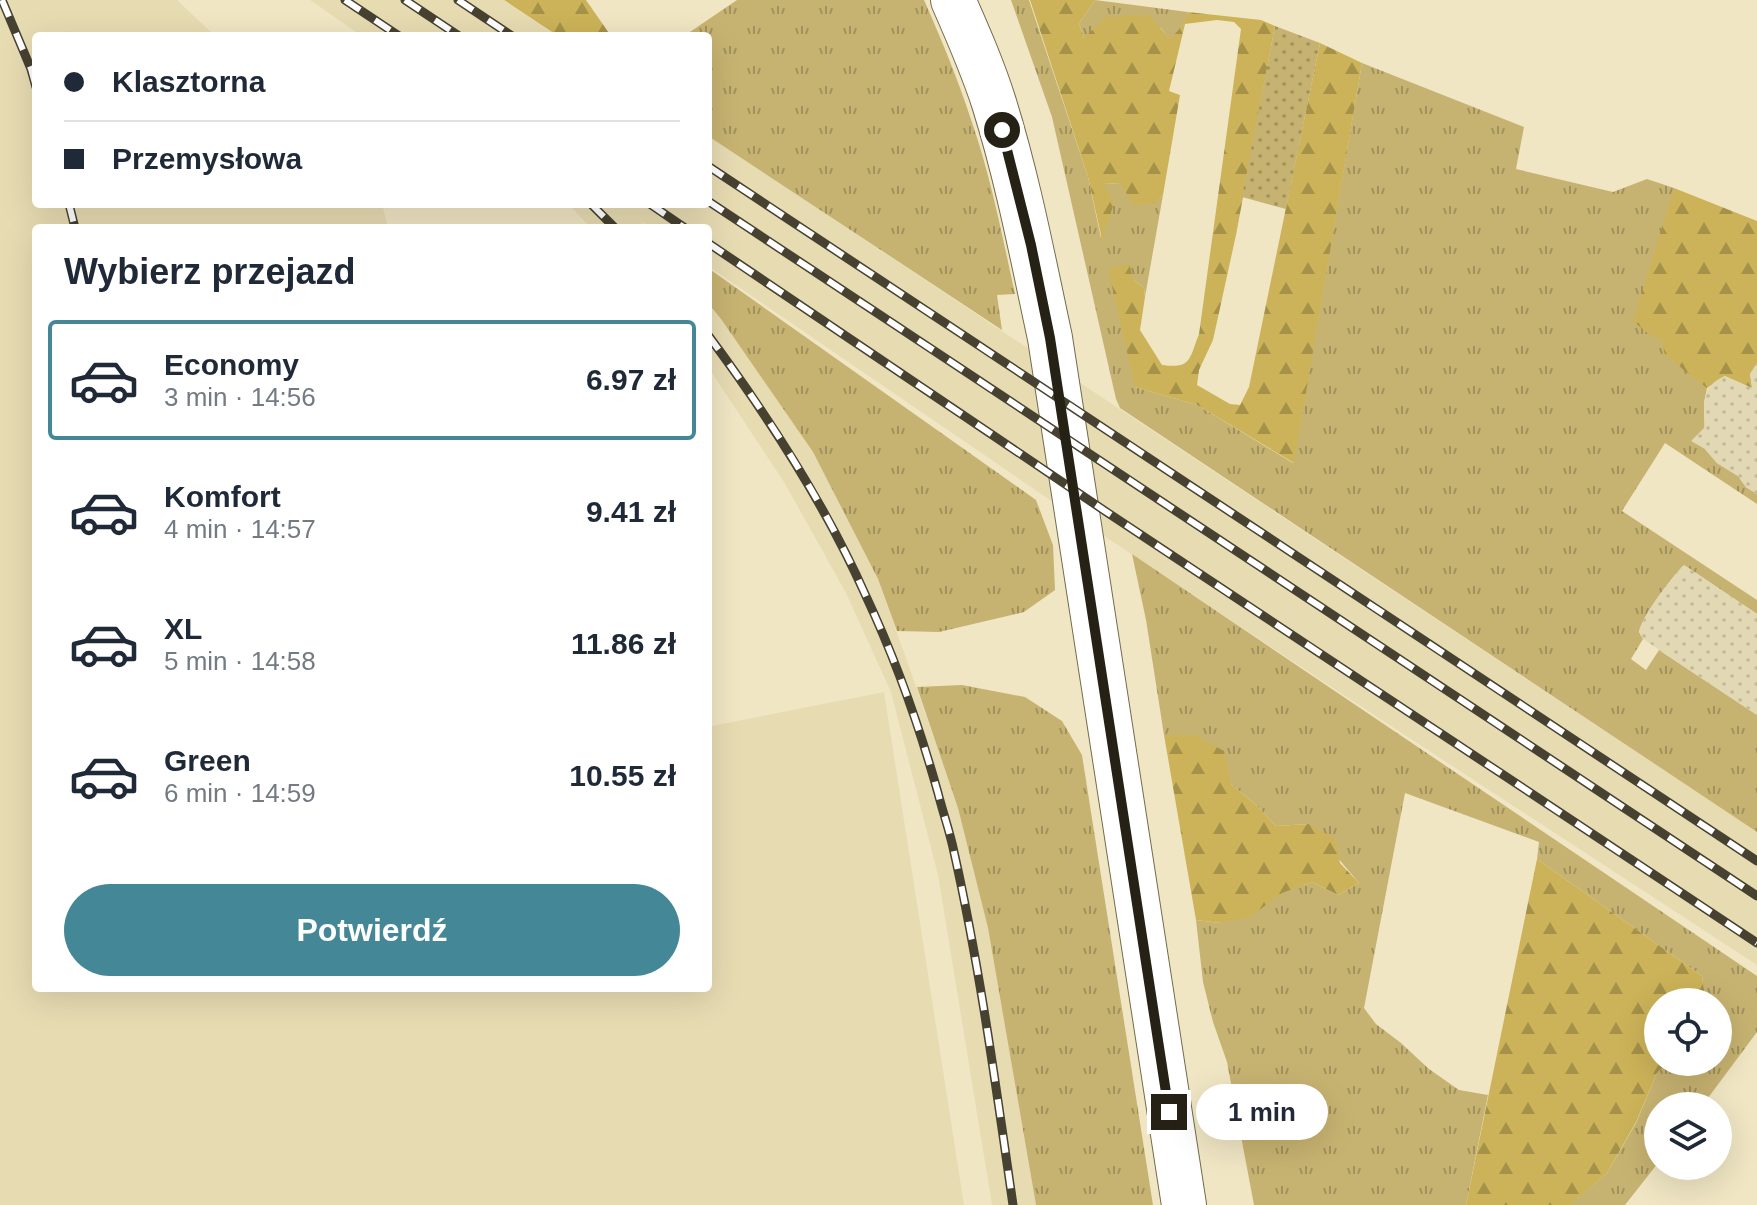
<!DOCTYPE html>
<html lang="pl">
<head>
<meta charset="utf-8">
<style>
	:root { --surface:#fff; --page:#f2f2f3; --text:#1f2937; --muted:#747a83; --line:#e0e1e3; --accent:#448897 }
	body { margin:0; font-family:Helvetica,sans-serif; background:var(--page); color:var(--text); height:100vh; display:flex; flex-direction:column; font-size:30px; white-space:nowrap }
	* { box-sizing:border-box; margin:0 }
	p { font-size:26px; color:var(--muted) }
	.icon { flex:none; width:44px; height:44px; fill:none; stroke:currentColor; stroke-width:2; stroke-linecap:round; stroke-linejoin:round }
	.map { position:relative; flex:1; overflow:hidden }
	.details { position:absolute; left:32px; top:224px; width:680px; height:768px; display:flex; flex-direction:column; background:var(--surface); border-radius:8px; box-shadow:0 8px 32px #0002 }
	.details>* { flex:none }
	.top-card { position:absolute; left:32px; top:32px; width:680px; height:176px; border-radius:8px; box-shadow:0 8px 32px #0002; display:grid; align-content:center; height:176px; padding:0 32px; background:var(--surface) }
	.tools { position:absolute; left:1644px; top:988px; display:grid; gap:16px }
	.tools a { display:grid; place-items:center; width:88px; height:88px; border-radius:50%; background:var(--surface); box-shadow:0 8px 32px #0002; font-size:40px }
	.end { position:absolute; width:36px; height:36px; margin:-18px; border:10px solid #252114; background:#fff; box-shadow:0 0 0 4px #fff }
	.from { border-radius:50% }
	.bubble { position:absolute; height:56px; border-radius:28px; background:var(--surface); box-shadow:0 8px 32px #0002; font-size:26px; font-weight:800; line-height:56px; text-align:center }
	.top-card b { display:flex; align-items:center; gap:28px; height:76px; font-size:30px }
	.top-card b+b { border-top:2px solid var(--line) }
	.top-card i { width:20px; height:20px; background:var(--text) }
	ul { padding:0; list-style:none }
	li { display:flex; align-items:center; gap:24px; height:120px; margin:0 16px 12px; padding:0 16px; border:4px solid transparent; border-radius:8px }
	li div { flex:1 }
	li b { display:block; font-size:30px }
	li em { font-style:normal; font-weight:800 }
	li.active { border-color:var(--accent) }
	li>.icon { width:72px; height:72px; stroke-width:1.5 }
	h2 { padding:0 32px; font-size:36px; line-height:96px }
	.cta { display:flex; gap:16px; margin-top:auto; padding:16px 32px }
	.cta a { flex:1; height:92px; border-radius:48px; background:var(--accent); color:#fff; font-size:32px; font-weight:800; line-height:92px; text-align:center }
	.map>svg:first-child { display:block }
	.built { fill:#e7dbb2 }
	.grass { fill:url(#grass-tufts) }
	.forest { fill:url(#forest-firs) }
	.sand { fill:url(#sand-dots) }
	.garden { fill:url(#garden-dots) }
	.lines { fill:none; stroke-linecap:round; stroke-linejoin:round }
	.tertiary-casing { stroke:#736b4c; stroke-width:46 }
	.tertiary { stroke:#fff; stroke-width:44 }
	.rail-casing { stroke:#464130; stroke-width:9 }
	.rail { stroke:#fff; stroke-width:6; stroke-dasharray:18; stroke-linecap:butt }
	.route { stroke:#252114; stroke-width:10 }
</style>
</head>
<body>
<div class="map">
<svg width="1757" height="1205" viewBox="0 0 1757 1205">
	<defs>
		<pattern id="grass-tufts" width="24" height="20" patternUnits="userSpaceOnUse" patternTransform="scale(2)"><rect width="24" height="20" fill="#c7b371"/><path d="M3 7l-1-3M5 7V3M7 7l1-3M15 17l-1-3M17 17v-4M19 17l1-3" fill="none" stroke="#a1915c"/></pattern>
		<pattern id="forest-firs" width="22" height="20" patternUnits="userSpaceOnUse" patternTransform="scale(2)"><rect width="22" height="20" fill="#ccb359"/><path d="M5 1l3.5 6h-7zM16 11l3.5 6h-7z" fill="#a59148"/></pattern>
		<pattern id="sand-dots" width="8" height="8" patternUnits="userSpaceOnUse" patternTransform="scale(2)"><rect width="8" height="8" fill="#e2d8b4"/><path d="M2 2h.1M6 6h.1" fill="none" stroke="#c2b99a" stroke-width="1.8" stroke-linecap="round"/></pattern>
		<pattern id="garden-dots" width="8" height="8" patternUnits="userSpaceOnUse" patternTransform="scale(2)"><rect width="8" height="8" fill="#c7b371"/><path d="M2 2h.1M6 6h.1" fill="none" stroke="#a1915c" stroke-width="1.8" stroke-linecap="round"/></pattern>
	</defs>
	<rect width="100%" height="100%" fill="#f0e6c4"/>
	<!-- built -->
	<g class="built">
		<polygon points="0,0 177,0 215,36 36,36 36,204 382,204 388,228 36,228 36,988 708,988 708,712 712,726 884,692 964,1205 0,1205"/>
		<polygon points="310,0 503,0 557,36 362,36"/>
		<polygon points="708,136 1757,832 1757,965 1339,692 1050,500 708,266 708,228 652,228 641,221 646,228 591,228 568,204 708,204"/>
		<polygon points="708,303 721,319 813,452 878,579 959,808 988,928 1036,1205 992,1205 938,875 891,692 846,593 784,482 708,367"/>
	</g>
	<!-- grass -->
	<g class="grass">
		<path d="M 737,0 L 924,0 C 945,47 964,95 979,144 C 994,193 1004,244 1015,294 L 997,295 L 1002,330 L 708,136 L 708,36 L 684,36 Z"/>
		<path d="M 1011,0 L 1029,0 L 1088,177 L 1101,238 L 1104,184 L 1120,183 L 1154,203 L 1163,195 L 1145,297 L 1144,288 L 1134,280 L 1135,387 L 1197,405 L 1293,463 L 1362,63 L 1524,127 L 1516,169 L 1613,192 L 1647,179 L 1674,188 L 1757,363 L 1750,374 L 1752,388 L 1725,376 L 1707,388 L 1704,403 L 1705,449 L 1717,463 L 1738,476 L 1746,487 L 1757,494 L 1757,504 L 1665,443 L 1622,511 L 1757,600 L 1757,614 L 1684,565 C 1672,577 1642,616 1639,632 L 1643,639 L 1631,659 L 1646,670 L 1659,650 L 1757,715 L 1757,832 L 1120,408 L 1116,399 L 1052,117 Z"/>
		<polygon points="1095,0 1188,12 1185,23 1170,40 1161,28 1084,38 1079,24"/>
		<polygon points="708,268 1036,500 1053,545 1055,590 1024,612 939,632 897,631 878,579 813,452 721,319 708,303"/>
		<polygon points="1132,554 1757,976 1757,1032 1702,1106 1658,1106 1658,1163 1625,1205 1569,1205 1607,1173 1636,1123 1657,1073 1668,1062 1718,1062 1718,1002 1706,1002 1702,976 1537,859 1539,842 1405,793 1364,1008 1376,1024 1401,1043 1429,1069 1459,1090 1488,1095 1466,1205 1254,1205 1227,1062 1213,1022 1203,982 1196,920 1220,923 1279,893 1312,882 1338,895 1359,883 1309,824 1276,826 1257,806 1231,784 1194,735 1164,735 1146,620"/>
		<polygon points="962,685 1025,697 1062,721 1082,755 1153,1205 1036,1205 988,928 958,808 917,687"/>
	</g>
	<!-- forest -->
	<g class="forest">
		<polygon points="504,0 586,0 611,36 558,36"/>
		<path d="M 1030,0 L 1095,0 L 1079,24 L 1084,38 L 1106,17 L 1149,15 L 1170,39 L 1184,24 L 1188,12 L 1261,20 L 1275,26 L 1236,235 L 1213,340 L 1199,370 L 1197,385 L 1230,404 L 1240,405 L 1249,387 L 1320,43 L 1362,63 L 1294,463 L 1197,405 L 1135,387 L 1108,269 L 1129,264 L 1134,280 L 1144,288 L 1145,297 L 1140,330 L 1162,365 C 1192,369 1189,359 1199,334 L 1241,29 L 1234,22 L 1217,20 L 1185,24 L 1169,91 L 1180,95 L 1163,195 L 1155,203 L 1134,205 L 1120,183 L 1104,184 L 1114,203 L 1104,233 L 1103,244 L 1088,177 Z"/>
		<polygon points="1674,188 1757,221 1757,363 1750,374 1752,388 1725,376 1714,381 1707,388 1665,355 1662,341 1649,334 1633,321"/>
		<polygon points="1164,735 1194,735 1224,751 1231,784 1257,806 1276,826 1309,824 1335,839 1340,863 1359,883 1338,895 1312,882 1282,893 1250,917 1220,923 1196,920"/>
		<polygon points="1537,859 1702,976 1706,1002 1658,1002 1658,1062 1668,1062 1657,1073 1636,1122 1607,1173 1570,1205 1466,1205"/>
	</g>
	<!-- sand -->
	<g class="sand">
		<path d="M 1757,363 L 1757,494 L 1746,487 L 1738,476 L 1717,463 L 1705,449 L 1691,441 L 1705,427 C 1704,403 1700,387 1725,376 L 1752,388 L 1750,374 Z"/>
		<path d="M 1684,565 L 1757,614 L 1757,715 L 1643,639 L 1639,632 C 1642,616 1672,577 1684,565 Z"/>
	</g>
	<!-- garden -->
	<polygon class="garden" points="1275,26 1320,43 1286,209 1242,197"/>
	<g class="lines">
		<defs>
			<path id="tertiary" d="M 953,0 C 968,34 983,68 994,103 C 1018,180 1033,259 1050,338 L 1184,1205"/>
		</defs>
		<!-- tertiary casing -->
		<use href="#tertiary" class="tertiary-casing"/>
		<!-- tertiary -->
		<use href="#tertiary" class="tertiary"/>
		<defs>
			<g id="rail">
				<polyline points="2,0 31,69 36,87"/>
				<polyline points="345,0 399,36"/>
				<polyline points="405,0 459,36"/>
				<polyline points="458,0 512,36"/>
				<polyline points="708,166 1757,861"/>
				<polyline points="708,201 1757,896"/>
				<polyline points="69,204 75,228"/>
				<polyline points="591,204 615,228"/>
				<polyline points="650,204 685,228"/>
				<polyline points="708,243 1105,511 1757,943"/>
				<path d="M 708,335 C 768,416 824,502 865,594 C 895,658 919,725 938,793 C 943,813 950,832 954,852 C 980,968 996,1087 1013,1205"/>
			</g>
		</defs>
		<!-- rail casing -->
		<use href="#rail" class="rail-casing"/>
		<!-- rail -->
		<use href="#rail" class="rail"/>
	</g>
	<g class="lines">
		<!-- route -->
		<polyline class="route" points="1002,130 1031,245 1050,338 1169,1112"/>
	</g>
</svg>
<div class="tools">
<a><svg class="icon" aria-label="locate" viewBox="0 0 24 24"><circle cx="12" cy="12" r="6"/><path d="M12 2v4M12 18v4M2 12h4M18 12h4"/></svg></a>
<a><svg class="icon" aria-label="layers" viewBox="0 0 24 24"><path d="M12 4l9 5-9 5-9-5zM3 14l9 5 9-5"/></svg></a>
</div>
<i class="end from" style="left:1002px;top:130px"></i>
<i class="end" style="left:1169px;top:1112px"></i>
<div class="bubble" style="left:1196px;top:1084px;width:132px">1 min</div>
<div class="top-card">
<b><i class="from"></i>Klasztorna</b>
<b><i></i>Przemysłowa</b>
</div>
<section class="details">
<h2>Wybierz przejazd</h2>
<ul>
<li class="active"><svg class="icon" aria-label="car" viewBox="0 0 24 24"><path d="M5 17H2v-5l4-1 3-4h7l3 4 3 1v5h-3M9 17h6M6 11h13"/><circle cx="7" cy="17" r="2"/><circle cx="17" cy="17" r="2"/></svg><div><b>Economy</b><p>3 min · 14:56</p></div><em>6.97 zł</em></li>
<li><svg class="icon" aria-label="car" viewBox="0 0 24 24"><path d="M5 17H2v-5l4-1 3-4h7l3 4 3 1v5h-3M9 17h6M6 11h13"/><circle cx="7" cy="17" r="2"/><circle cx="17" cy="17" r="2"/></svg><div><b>Komfort</b><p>4 min · 14:57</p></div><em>9.41 zł</em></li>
<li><svg class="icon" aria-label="car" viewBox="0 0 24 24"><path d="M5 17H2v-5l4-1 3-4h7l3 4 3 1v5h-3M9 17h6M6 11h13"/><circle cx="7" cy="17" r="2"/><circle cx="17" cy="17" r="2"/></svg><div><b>XL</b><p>5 min · 14:58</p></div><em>11.86 zł</em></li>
<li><svg class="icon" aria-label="car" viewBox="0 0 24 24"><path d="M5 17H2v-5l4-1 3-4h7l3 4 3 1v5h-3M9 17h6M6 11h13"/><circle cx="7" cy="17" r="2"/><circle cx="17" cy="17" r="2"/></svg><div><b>Green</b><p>6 min · 14:59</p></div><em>10.55 zł</em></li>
</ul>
<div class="cta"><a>Potwierdź</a></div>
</section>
</div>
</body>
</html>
